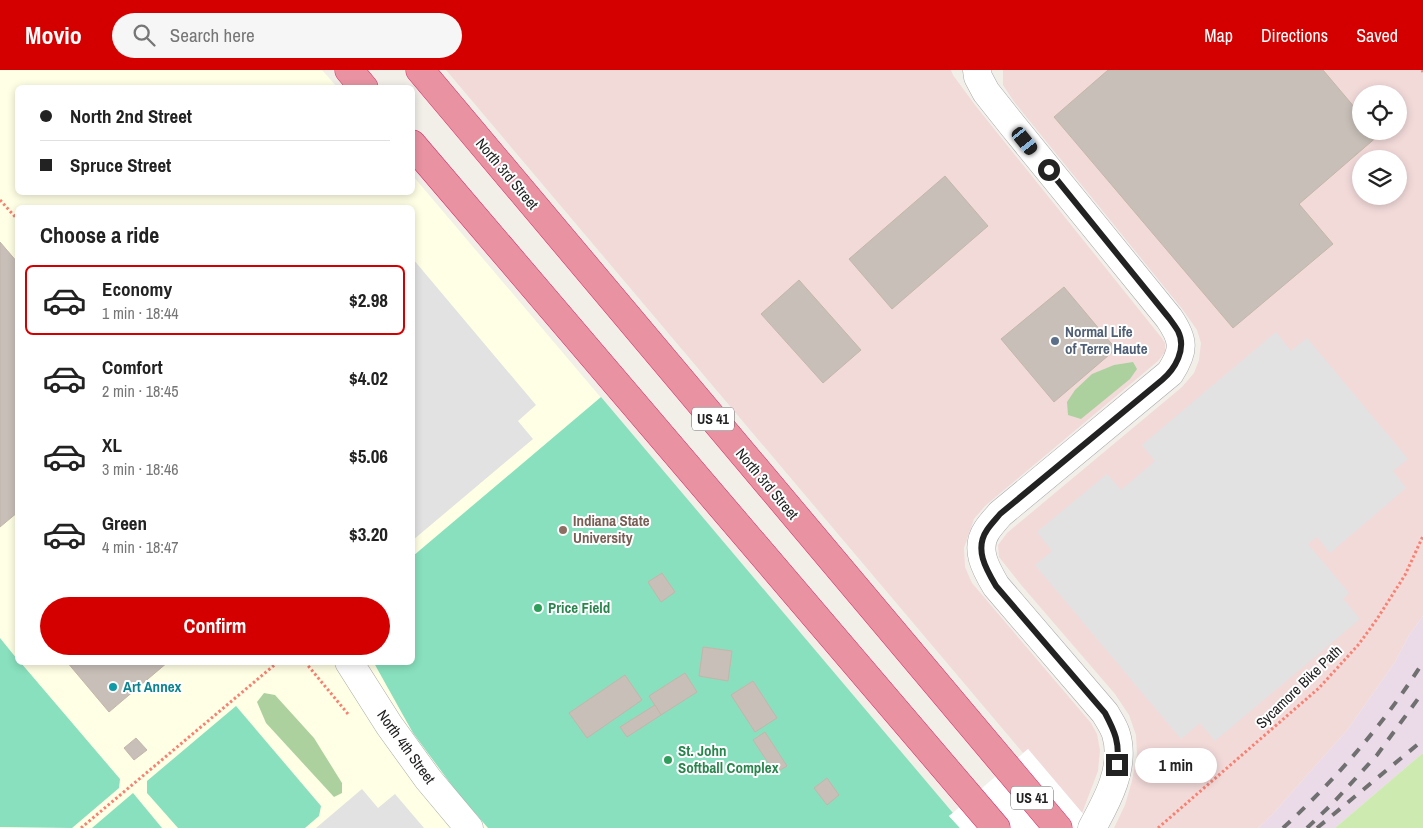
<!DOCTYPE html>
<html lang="en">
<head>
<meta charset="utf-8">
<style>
	:root { --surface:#fff; --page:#f6f6f6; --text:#222; --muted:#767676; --line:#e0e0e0; --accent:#d40000 }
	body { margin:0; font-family:"Archivo Narrow",sans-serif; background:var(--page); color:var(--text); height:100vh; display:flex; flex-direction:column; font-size:19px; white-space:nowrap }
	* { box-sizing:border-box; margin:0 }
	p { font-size:16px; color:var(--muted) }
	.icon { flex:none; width:28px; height:28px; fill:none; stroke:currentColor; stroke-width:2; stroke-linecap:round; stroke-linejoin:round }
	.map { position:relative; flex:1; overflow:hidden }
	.sheet { position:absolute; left:15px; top:135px; width:400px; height:460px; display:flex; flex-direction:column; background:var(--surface); border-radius:8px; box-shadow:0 2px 8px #0003 }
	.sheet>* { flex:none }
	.top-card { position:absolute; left:15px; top:15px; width:400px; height:110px; border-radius:8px; box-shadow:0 2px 8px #0003; display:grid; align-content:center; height:110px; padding:0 25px; background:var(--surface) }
	.tools { position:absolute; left:1352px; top:15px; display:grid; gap:10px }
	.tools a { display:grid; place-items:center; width:55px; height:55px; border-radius:50%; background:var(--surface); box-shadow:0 2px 8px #0003; font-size:25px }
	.end { position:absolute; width:22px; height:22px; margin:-11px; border:6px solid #222; background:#fff; box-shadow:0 0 0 2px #fff }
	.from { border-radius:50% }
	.bubble { position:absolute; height:35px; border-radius:18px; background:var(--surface); box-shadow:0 2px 8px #0003; font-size:16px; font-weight:800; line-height:35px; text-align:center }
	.car { position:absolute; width:15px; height:30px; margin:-15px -8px; border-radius:6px; box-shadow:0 0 4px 1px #0007; background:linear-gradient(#222 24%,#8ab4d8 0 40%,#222 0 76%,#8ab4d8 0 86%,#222 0) }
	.top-card b { display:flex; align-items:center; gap:18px; height:48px; font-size:19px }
	.top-card b+b { border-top:1px solid var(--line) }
	.top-card i { width:12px; height:12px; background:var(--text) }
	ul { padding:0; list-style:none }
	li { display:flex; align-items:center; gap:15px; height:70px; margin:0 10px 8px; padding:0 15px; border:2px solid transparent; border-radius:8px }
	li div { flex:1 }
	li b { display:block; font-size:19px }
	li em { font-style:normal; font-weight:800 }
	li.on { border-color:var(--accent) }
	li>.icon { width:45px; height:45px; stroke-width:1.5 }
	h2 { padding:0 25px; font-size:22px; line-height:60px }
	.button { display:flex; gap:10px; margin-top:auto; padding:10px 25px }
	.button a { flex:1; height:58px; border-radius:30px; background:var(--accent); color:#fff; font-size:20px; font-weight:800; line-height:58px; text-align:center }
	header { display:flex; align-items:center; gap:30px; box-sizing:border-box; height:70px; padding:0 25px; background:var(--accent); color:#fff }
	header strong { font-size:24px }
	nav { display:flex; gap:28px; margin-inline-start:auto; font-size:18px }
	.search { width:350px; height:45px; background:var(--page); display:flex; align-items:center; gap:12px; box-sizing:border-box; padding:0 18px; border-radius:28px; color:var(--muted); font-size:19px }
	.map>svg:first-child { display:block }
	.commercial { fill:#f2dad9; fill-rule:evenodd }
	.industrial { fill:#ebdbe8 }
	.education { fill:#ffffe5; fill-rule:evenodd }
	.grass { fill:#cdebb0 }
	.forest { fill:#add19e }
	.pitch { fill:#88e0be }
	.parking { fill:#e2e2e2 }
	.pier { fill:#fff }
	.building { fill:#c7bfb8; stroke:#c4b6ab }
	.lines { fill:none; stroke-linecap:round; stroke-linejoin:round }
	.minor-casing { stroke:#a9a9a9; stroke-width:29 }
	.highway-casing { stroke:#dc2a67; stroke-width:29 }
	.path { stroke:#fa8072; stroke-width:3; stroke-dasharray:2.5 2.5; stroke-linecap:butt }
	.minor { stroke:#fff; stroke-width:28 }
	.highway { stroke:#e892a2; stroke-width:28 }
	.rail { stroke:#707070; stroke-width:4; stroke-dasharray:10 10; stroke-linecap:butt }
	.route { stroke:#222; stroke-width:6 }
	.service-dot { fill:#5c6f8a; stroke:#fff; stroke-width:2 }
	.education-dot { fill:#8d6e63; stroke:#fff; stroke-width:2 }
	.leisure-dot { fill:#2e9e5b; stroke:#fff; stroke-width:2 }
	.culture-dot { fill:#0f9aa8; stroke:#fff; stroke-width:2 }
	.labels { text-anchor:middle; stroke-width:4; stroke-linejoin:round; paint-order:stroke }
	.shield { fill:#fff; stroke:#646464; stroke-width:1 }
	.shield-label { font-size:14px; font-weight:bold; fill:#222 }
	.street-label { font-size:15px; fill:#222; stroke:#fff }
	.service-label { font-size:15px; font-weight:bold; fill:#4e5e75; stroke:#fff; text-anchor:start }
	.education-label { font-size:15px; font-weight:bold; fill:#785e54; stroke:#fff; text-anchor:start }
	.leisure-label { font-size:15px; font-weight:bold; fill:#27864d; stroke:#fff; text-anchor:start }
	.culture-label { font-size:15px; font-weight:bold; fill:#0d838f; stroke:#fff; text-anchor:start }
</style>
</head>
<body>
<header>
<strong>Movio</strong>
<div class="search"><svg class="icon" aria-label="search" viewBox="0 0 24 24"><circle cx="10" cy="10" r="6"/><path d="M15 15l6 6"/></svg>Search here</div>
<nav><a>Map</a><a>Directions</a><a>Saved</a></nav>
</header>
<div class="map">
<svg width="1423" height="758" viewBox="0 0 1423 758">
	<rect width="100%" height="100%" fill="#f2efe9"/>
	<!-- commercial -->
	<g class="commercial">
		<polygon points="446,0 951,0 953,5 975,35 1161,267 1165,273 1165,282 1158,291 985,436 974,449 964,478 965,497 972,513 1091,653 1097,664 1100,680 1098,701 1082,743 1028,679 1023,683"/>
		<path d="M 1003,0 L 1423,0 L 1423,546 L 1409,565 L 1395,592 L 1348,659 L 1270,747 L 1258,758 L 1114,758 L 1125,735 L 1132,711 L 1137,684 L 1136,665 L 1129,645 L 1115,624 L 1022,516 L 999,487 L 998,475 L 1007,463 L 1182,317 L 1194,303 L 1199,290 L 1201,273 L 1197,260 L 1183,240 L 1015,33 L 1003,15 ZM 1361,24 L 1399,24 L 1399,61 L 1361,61 ZM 1361,89 L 1399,89 L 1399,126 L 1361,126 Z"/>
	</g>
	<!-- industrial -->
	<polygon class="industrial" points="1423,546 1423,683 1335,758 1258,758 1270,747 1348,659 1395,592 1409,565"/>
	<!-- education -->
	<path class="education" d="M 0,0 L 322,0 L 337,17 L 18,18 L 18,122 L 412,122 L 413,106 L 953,743 L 949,746 L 960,758 L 0,758 ZM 18,138 L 412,138 L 412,592 L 18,592 Z"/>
	<!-- grass -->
	<polygon class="grass" points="1423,683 1423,758 1335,758"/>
	<!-- forest -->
	<g class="forest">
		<polygon points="1133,292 1137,299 1130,309 1081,349 1068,345 1067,332 1075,320 1092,304 1114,295"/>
		<polygon points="264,623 275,625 314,668 342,713 342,723 334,727 266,653 257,632"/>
	</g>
	<!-- pitch -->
	<g class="pitch">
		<polygon points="601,327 953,743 949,746 960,758 488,758 456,721 413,663 374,593 412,592 413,486"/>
		<polygon points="0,568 17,589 18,592 21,593 120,709 119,718 72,758 0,757"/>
		<polygon points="236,636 321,736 319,746 305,758 178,758 147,723 147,711"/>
		<polygon points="133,723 162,758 92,758"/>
	</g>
	<!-- parking -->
	<g class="parking">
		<polygon points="413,189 536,335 518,351 533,369 413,470"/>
		<polygon points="1276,262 1291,281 1307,268 1408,389 1393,401 1406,418 1330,483 1317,467 1308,474 1349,523 1343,529 1360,549 1215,671 1200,653 1181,669 1035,495 1052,481 1037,462 1107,404 1121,420 1155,391 1142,375"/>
		<polygon points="362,719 378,738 395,724 424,758 316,758"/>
	</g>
	<!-- pier -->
	<polygon class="pier" points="1028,679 1095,758 960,758 949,746"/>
	<!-- building -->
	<g class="building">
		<polygon points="1108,0 1323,0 1361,45 1361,61 1375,61 1379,65 1299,134 1333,174 1233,258 1054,47"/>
		<polygon points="945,106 988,156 892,239 849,189"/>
		<polygon points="0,172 18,193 18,442 0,457"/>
		<polygon points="799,210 861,280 823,313 761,244"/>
		<polygon points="1064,217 1116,279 1054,332 1001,269"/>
		<polygon points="662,503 675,522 661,532 648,512"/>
		<polygon points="703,577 732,581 728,611 699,606"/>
		<polygon points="67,592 168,592 109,642"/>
		<polygon points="685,603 697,622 661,645 649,626"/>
		<polygon points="625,605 642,630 587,668 569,643"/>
		<polygon points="753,611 777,648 755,662 731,625"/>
		<polygon points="655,635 661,645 627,667 620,657"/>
		<polygon points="765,662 787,696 775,703 753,670"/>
		<polygon points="136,668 147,680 134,690 124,678"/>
		<polygon points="827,708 839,725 827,735 814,718"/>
	</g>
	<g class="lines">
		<defs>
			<g id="minor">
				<path d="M 977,0 L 978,7 L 986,22 L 1013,56 L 1169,248 C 1184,270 1185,280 1170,303 L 1000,444 C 996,449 991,454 987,460 C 974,479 986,499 996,516 L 1105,643 C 1109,650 1114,657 1116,664 C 1126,697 1107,731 1092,758"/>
				<polyline points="349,592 389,655 428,709 469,758"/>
			</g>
			<g id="highway">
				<polyline points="349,0 364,18"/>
				<polyline points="420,0 1058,758"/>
				<polyline points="412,74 996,758"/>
			</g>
		</defs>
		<!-- minor casing -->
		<use href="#minor" class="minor-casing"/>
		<!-- highway casing -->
		<use href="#highway" class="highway-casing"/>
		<!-- path -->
		<g class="path">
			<polyline points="1422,0 1423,2"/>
			<polyline points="0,130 18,150"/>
			<polyline points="305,592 348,644"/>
			<polyline points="81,758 278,592"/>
			<polyline points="1158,758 1319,618 1359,574 1377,549 1405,505 1423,466"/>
		</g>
		<!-- minor -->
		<use href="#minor" class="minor"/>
		<!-- highway -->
		<use href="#highway" class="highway"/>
		<!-- rail -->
		<g class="rail">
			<path d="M 1283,758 C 1336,709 1385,653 1423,592"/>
			<polyline points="1307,758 1333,733 1377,685 1423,622"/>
			<polyline points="1317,758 1423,670"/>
		</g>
	</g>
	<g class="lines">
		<!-- route -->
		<path class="route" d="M 1049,100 L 1169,248 C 1172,252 1175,256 1178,261 C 1187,279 1175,299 1162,310 L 1000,444 C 996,449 991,454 987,460 C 974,479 986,499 996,516 L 1105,643 C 1115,662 1120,673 1117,695"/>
	</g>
	<!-- markers -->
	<circle class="service-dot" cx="1055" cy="271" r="5"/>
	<circle class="education-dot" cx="563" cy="460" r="5"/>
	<g class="leisure-dot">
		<circle cx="538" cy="538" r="5"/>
		<circle cx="668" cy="690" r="5"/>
	</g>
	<circle class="culture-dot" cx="113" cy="617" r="5"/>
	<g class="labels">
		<!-- shield labels -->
		<g class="shield">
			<rect x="692" y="337.5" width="42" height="23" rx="4"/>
			<rect x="1011" y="716.5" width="42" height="23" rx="4"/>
		</g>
		<g class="shield-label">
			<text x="713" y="354">US 41</text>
			<text x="1032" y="733">US 41</text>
		</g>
		<!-- street labels -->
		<g class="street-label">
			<text transform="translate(507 104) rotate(50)" y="5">North 3rd Street</text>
			<text transform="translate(767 414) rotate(50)" y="5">North 3rd Street</text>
			<text transform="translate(1299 617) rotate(-44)" y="5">Sycamore Bike Path</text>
			<text transform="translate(406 677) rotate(54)" y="5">North 4th Street</text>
		</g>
		<!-- service labels -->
		<g class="service-label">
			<text x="1065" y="267">Normal Life<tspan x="1065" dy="17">of Terre Haute</tspan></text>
		</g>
		<!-- education labels -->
		<g class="education-label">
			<text x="573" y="456">Indiana State<tspan x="573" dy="17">University</tspan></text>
		</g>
		<!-- leisure labels -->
		<g class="leisure-label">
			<text x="548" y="543">Price Field</text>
			<text x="678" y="686">St. John<tspan x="678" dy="17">Softball Complex</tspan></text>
		</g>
		<!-- culture labels -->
		<g class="culture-label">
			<text x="123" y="622">Art Annex</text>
		</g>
	</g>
</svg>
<div class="tools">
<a><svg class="icon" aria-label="locate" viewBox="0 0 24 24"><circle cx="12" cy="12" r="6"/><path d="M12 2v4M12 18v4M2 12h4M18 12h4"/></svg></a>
<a><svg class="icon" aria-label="layers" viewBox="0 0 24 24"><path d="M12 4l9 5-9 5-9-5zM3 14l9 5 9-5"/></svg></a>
</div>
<i class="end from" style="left:1049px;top:100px"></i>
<i class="end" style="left:1117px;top:695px"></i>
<div class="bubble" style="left:1135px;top:678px;width:82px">1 min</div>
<i class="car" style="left:1025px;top:71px;rotate:141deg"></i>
<div class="top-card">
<b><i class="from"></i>North 2nd Street</b>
<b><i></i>Spruce Street</b>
</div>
<section class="sheet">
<h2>Choose a ride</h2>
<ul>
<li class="on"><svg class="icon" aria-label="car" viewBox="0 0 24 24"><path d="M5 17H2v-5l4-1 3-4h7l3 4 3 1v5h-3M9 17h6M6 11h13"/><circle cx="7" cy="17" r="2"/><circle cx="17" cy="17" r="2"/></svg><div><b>Economy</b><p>1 min · 18:44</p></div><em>$2.98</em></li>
<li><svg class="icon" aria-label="car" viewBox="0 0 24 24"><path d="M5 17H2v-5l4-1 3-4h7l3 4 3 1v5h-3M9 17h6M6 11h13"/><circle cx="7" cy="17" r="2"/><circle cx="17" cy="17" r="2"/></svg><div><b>Comfort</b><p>2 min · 18:45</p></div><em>$4.02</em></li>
<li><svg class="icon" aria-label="car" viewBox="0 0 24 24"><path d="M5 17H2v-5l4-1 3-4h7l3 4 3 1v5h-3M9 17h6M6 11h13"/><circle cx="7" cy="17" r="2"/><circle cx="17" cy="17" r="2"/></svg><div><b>XL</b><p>3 min · 18:46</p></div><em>$5.06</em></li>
<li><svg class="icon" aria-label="car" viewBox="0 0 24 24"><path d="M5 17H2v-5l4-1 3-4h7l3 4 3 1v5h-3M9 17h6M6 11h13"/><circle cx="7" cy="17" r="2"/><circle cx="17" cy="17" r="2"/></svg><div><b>Green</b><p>4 min · 18:47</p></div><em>$3.20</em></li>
</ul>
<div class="button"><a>Confirm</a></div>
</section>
</div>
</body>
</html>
